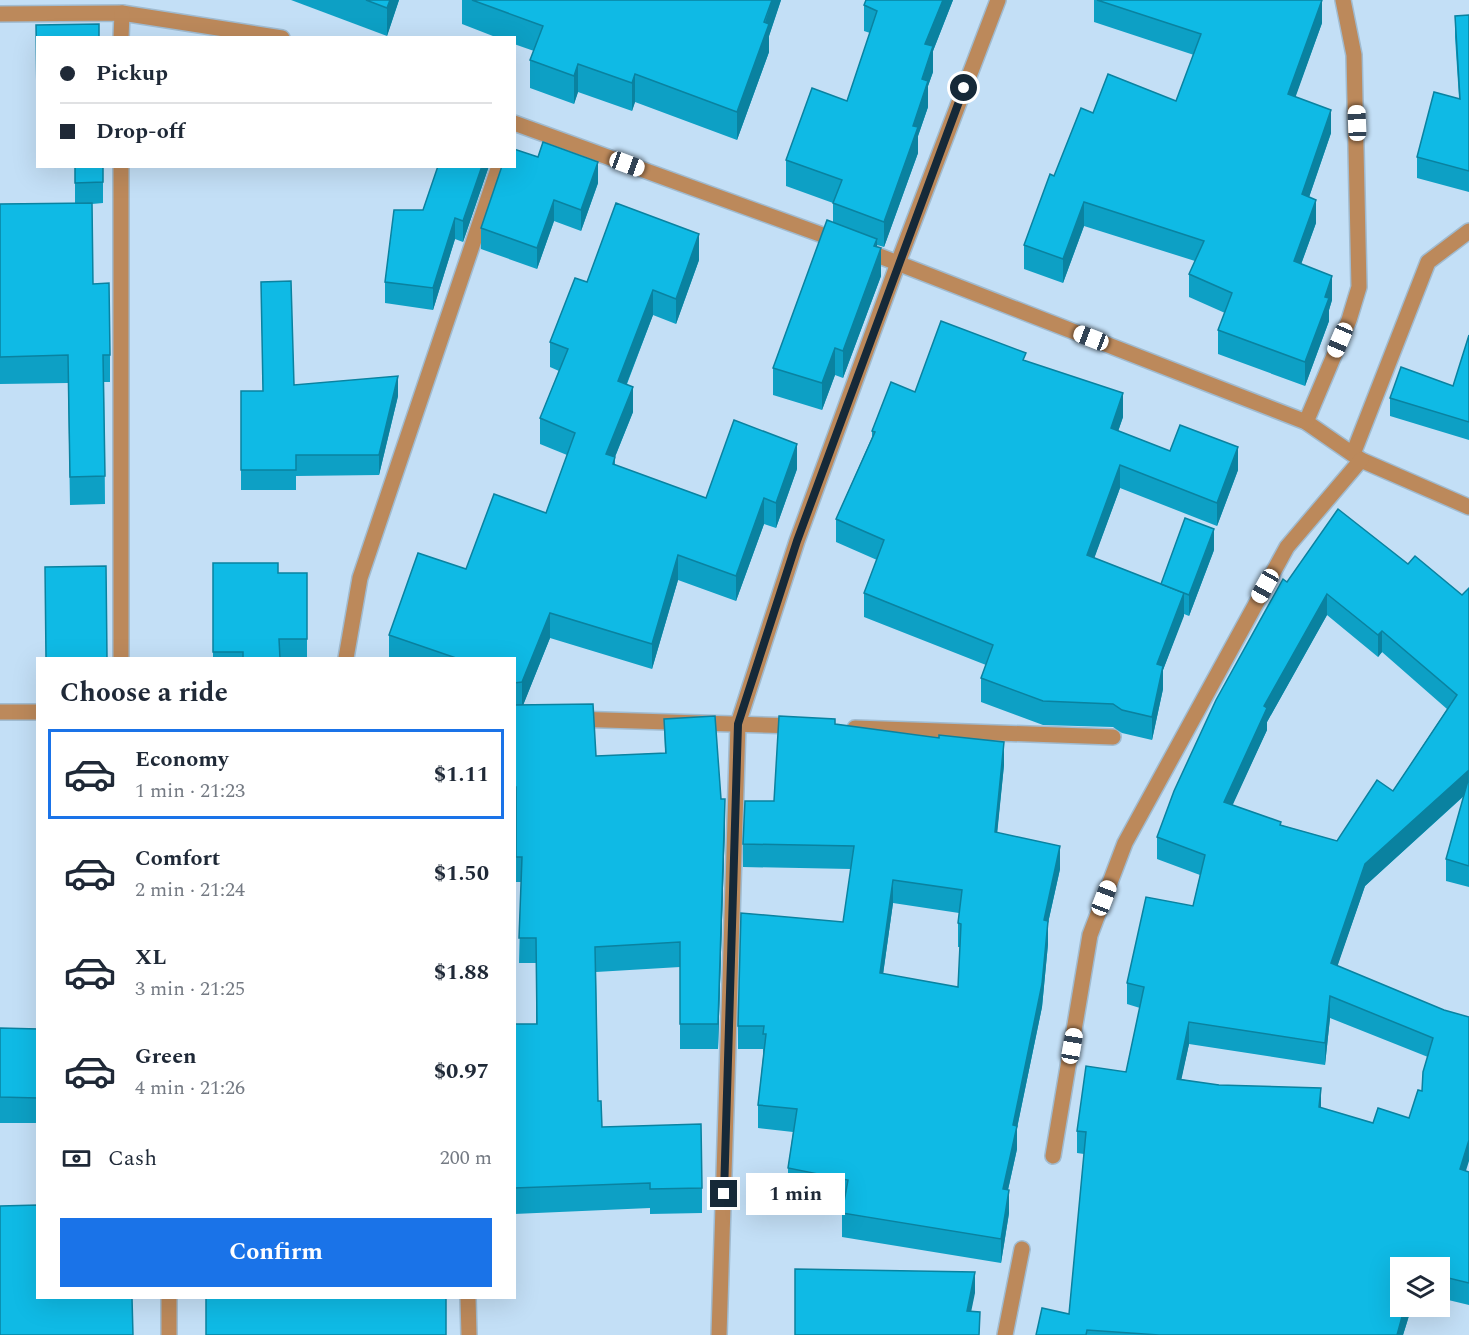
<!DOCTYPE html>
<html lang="en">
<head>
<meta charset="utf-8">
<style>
	:root { --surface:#fff; --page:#f6f6f7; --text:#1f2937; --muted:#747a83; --line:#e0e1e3; --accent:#1a73e8 }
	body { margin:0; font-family:Spectral,serif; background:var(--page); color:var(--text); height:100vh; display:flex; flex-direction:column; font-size:22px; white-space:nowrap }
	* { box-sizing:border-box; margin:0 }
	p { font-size:20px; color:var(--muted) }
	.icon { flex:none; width:33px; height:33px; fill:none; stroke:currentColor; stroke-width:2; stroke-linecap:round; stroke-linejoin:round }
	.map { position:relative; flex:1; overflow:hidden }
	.panel { position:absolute; left:36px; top:657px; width:480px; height:642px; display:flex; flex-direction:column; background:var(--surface); border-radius:0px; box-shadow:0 6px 24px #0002 }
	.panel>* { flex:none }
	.hud { position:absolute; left:36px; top:36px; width:480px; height:132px; border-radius:0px; box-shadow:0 6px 24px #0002; display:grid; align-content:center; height:132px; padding:0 24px; background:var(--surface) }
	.controls { position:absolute; left:1390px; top:1257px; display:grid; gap:12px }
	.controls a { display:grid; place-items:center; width:60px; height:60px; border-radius:0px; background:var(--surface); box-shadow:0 6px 24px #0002; font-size:30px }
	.end { position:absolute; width:27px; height:27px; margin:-14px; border:8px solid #162938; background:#fff; box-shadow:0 0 0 3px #fff }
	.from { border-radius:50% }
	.bubble { position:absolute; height:42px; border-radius:0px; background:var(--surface); box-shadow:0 6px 24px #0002; font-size:20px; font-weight:700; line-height:42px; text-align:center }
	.car { position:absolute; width:18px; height:36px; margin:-18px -9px; border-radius:8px; box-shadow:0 0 4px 2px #0007; background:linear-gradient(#fff 24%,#345 0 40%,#fff 0 76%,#345 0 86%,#fff 0) }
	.hud b { display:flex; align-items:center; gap:21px; height:57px; font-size:22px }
	.hud b+b { border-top:2px solid var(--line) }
	.hud i { width:15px; height:15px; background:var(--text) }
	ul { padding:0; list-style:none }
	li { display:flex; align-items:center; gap:18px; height:90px; margin:0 12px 9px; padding:0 12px; border:3px solid transparent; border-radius:0px }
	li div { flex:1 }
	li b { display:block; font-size:22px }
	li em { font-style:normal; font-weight:700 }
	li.on { border-color:var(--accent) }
	li>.icon { width:54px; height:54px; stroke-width:1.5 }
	h2 { padding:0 24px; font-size:27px; line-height:72px }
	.pay { display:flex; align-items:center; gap:15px; height:66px; padding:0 24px; font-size:22px }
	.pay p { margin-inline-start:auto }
	.action { display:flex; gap:12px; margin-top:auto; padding:12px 24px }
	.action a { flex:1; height:69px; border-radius:0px; background:var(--accent); color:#fff; font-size:24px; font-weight:700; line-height:69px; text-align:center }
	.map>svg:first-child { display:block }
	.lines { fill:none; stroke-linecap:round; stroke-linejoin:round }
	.minor-casing { stroke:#a0bbd0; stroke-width:18 }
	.minor { stroke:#bc895b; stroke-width:15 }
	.wall { fill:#0da0c5; fill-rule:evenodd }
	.shaded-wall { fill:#0a82a0 }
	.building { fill:#0fbae5; stroke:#0a82a0; stroke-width:1.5; fill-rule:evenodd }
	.route { stroke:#162938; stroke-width:8 }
</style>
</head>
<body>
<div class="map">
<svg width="1469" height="1335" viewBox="0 0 1469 1335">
	<rect width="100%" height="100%" fill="#c3dff6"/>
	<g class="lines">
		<defs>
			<g id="minor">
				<polyline points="0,14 122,13 282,38"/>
				<polyline points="121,38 122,13"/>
				<polyline points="514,123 839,241"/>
				<polyline points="864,250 1306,422 1361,460 1469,507"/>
				<polyline points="1306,422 1349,320 1359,287 1354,55 1343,0"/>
				<polyline points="1353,454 1428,262 1469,231"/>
				<polyline points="121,658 121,166"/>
				<polyline points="346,658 360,578 499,166"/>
				<polyline points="0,712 38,712"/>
				<polyline points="573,719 798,726"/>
				<polyline points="855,728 1113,737"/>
				<polyline points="1053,1156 1090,935 1125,843 1287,547 1361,460"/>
				<polyline points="468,1298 469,1335"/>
				<polyline points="169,1335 169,1298"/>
				<polyline points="719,1335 738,724 797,541 898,263 998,0"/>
				<polyline points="1005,1335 1022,1249"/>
			</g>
		</defs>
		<!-- minor casing -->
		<use href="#minor" class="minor-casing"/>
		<!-- minor -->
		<use href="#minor" class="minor"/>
	</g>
	<!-- wall -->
	<g class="wall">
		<polygon points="291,0 399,0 387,36"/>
		<polygon points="462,0 781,0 769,36 769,52 737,140 635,102 632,111 578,92 574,104 530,88 530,60 534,51 514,44 514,38 498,38 462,24"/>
		<polygon points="866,0 953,0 933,51 933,72 928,86 928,107 918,136 918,153 884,247 877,245 881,276 843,378 835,375 822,410 773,395 773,368 833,223 833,203 786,186 786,160 847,101 870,33 864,31 864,5"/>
		<polygon points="1094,0 1322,0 1322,23 1295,97 1331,133 1309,197 1316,223 1301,264 1332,300 1329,310 1329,321 1305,386 1218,354 1218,330 1225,313 1189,297 1189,274 1195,261 1084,226 1063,283 1024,269 1024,245 1054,176 1093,113 1176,101 1194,55 1094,22"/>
		<polygon points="1469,15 1469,192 1417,178 1417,157 1459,98 1455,37 1455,16"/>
		<polygon points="36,25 38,38 37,119"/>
		<polygon points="538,157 598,183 581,231 554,221 537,269 481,249 481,228"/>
		<polygon points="75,166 103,166 103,203 92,204 93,284 110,355 110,382 104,382 105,504 70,505 68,383 0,384 0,204 75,203"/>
		<polygon points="489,166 463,242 455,239 433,310 385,303 385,282 423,210"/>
		<polygon points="699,260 676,324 653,315 627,384 633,412 615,457 615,465 706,498 797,469 776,528 764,524 736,601 678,580 652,669 550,638 523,705 596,756 665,753 664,719 721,799 725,824 718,1049 680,1049 680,967 596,972 598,1101 602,1127 702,1188 702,1213 650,1214 650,1208 514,1214 514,1024 536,1024 536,963 519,963 521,882 516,882 516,812 514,812 514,658 389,658 389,635 466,569 546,513 567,455 540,444 540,418 559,371 550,367 550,342 587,282"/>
		<polygon points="261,282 294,385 398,396 379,475 296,476 296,490 241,490 241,391 263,391"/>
		<polygon points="1469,335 1469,440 1390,416 1390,398 1453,386"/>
		<polygon points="1026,361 1123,417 1118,431 1170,451 1238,470 1217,526 1120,488 1094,558 1161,584 1214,550 1189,616 1184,614 1163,670 1163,689 1152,740 1122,733 1113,727 1043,725 981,702 981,678 986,665 864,617 864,593 877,560 836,542 836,519 872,437 872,431 915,392"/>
		<polygon points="213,563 278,573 307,573 307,658 213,658"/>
		<path d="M 1408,564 L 1462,595 L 1469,588 L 1469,887 L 1446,881 L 1446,859 L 1464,796 L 1365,886 L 1337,966 L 1444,1010 L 1466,1171 L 1469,1172 L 1469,1305 L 1440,1298 L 1440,1268 L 1401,1268 L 1412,1306 L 1403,1335 L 1036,1335 L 1069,1314 L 1084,1154 L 1077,1153 L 1077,1131 L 1126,1072 L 1140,1008 L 1127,1004 L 1127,983 L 1193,906 L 1200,875 L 1157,859 L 1157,837 L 1287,582 ZM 1327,615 L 1378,657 L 1382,652 L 1447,709 L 1393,791 L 1337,841 L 1281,825 L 1232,805 L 1267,730 L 1267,722 ZM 1330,1018 L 1428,1057 L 1422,1091 L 1409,1118 L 1373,1123 L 1321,1108 L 1181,1079 L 1189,1044 L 1325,1065 Z"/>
		<path d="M 835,724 L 1004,765 L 997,832 L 1060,869 L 1048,923 L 1048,944 L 1042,1007 L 1017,1128 L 1017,1149 L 1008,1190 L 1009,1213 L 1001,1263 L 842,1237 L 842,1213 L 844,1202 L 788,1191 L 788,1168 L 793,1132 L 758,1128 L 758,1105 L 763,1057 L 763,1049 L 738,1049 L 738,1026 L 843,922 L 851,869 L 743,867 L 743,844 L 774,801 ZM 893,903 L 959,913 L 958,923 L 958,947 L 960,947 L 958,987 L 883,974 Z"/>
		<polygon points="0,1028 38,1029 38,1123 0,1123"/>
	</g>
	<!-- shaded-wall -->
	<g class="shaded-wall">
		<polygon points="390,0 399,0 387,36 387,8"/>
		<polygon points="772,0 781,0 769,36 769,52 737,140 737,112"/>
		<polygon points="943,0 953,0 933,51 933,72 928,86 928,107 918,136 918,153 884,247 884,222 913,126 922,79 925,44"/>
		<polygon points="1322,0 1322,23 1288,118 1288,94"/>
		<polygon points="578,64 578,92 574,104 574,76"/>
		<polygon points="635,74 635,102 632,111 632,83"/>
		<polygon points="1331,110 1331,133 1302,218 1302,194"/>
		<polygon points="598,162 598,183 581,231 581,210"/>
		<polygon points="482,166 489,166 463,242 463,221"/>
		<polygon points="554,200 554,221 537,269 537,248"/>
		<polygon points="1316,200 1316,223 1294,284 1294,261"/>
		<polygon points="1084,202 1084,226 1063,283 1063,259"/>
		<polygon points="455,218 455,239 433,310 433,288"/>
		<polygon points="699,234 699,260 676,324 676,299"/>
		<polygon points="877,239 877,259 881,248 881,276 843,378 843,351"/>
		<polygon points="1332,276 1332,300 1329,310 1329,321 1305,386 1305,362 1325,297"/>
		<polygon points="653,290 653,315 618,406 618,381"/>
		<polygon points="835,348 835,375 822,410 822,383"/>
		<polygon points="398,376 398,396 379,475 379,455"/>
		<polygon points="633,387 633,412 606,479 606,454"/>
		<polygon points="1123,393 1123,417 1111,452 1111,428"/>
		<polygon points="797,444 797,469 776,528 776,503"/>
		<polygon points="1238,447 1238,470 1217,526 1217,503"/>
		<polygon points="1120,465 1120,488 1087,578 1087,555"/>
		<polygon points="764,498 764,524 736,601 736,576"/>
		<polygon points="1214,529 1214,550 1189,616 1189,595"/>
		<polygon points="678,555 678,580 652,669 652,644"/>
		<polygon points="1184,593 1184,616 1163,670 1163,689 1152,740 1152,717 1157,664"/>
		<polygon points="1327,594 1327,615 1267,722 1267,730 1224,824 1224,802 1264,706"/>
		<polygon points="550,613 550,638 522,708 522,682"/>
		<polygon points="1382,631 1382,652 1378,657 1378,635"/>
		<polygon points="1004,742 1004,765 995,855 995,832"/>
		<polygon points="1469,770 1469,791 1365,886 1331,985 1331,963 1365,864"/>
		<polygon points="725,799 725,824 718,1049 718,1024"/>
		<polygon points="1060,846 1060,869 1048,923 1048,944 1042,1007 1017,1128 1017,1149 1003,1212 1003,1189 1044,920"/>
		<polygon points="893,880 893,903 880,996 880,973"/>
		<polygon points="1330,996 1330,1018 1325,1065 1325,1043"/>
		<polygon points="1189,1022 1189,1044 1177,1100 1177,1079"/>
		<polygon points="1321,1088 1321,1109 1319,1107"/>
		<polygon points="1469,1140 1469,1161 1460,1190 1460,1169"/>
		<polygon points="1009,1190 1009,1213 1001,1263 1001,1239"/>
		<polygon points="975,1272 975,1293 967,1332 967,1311"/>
		<polygon points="1405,1306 1412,1306 1403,1335 1397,1335"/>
	</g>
	<!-- building -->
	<g class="building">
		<polygon points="366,0 390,0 387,8"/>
		<polygon points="472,0 772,0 764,22 769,24 737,112 635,74 632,83 578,64 574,76 530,60 543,26"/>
		<polygon points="866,0 943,0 925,44 933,46 922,79 928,81 913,126 918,127 884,222 833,203 842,180 786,160 812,88 847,101 877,11 864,5"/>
		<polygon points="1097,0 1322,0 1288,94 1331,110 1302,194 1316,200 1294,261 1332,276 1325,297 1329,298 1305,362 1218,330 1232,293 1189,274 1204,241 1084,202 1063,259 1024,245 1050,174 1054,176 1081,108 1093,113 1108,74 1176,101 1201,34"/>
		<polygon points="1469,15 1469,171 1417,157 1434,92 1460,99 1455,16"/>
		<polygon points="99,24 99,38 38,38 37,98 36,25"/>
		<polygon points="543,142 598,162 581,210 554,200 537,248 481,228 502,166 514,166 514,149 538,157"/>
		<polygon points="75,166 103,166 103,182 75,183"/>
		<polygon points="438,166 482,166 463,221 455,218 433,288 385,282 394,210 423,210"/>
		<polygon points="92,203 93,284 109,283 110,355 103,355 105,476 70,477 68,355 0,357 0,204"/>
		<polygon points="616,203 699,234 676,299 653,290 618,381 633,387 606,454 615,457 613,464 706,498 734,420 797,444 776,503 764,498 736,576 678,555 652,644 550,613 522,682 514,683 514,658 456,658 389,635 418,553 466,569 494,494 546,513 575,433 540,418 568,349 550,342 575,278 587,282"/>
		<polygon points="827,220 877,239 874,246 881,248 843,351 835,348 822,383 773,368"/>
		<polygon points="291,281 294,385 398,376 379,455 296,455 296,470 241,470 241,391 263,391 261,282"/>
		<polygon points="941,321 1026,353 1023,360 1123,393 1111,428 1170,451 1180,425 1238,447 1217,503 1120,465 1087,555 1184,593 1157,664 1163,666 1152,717 1122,710 1113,704 1043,701 981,678 993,645 864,593 884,540 836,519 875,432 872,431 891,382 915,392"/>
		<polygon points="1469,335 1469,422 1390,398 1401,367 1453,386"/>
		<path d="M 1338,509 L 1408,564 L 1415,556 L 1462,595 L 1469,588 L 1469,770 L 1365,864 L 1331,963 L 1444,1010 L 1469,1017 L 1469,1140 L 1460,1169 L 1469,1172 L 1469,1283 L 1440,1276 L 1440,1268 L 1401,1268 L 1401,1306 L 1405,1306 L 1397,1335 L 1159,1335 L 1087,1330 L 1086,1335 L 1036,1335 L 1042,1308 L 1069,1314 L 1086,1132 L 1077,1131 L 1086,1066 L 1126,1072 L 1144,987 L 1127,983 L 1146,897 L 1193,906 L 1205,855 L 1157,837 L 1174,791 L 1216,700 L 1283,579 L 1287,582 ZM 1327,594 L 1378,635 L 1382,631 L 1457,695 L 1393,791 L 1377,780 L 1337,841 L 1280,825 L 1281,822 L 1224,802 L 1267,708 L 1264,706 ZM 1330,996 L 1433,1038 L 1423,1072 L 1422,1091 L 1418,1090 L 1409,1118 L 1378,1108 L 1373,1123 L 1319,1107 L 1321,1088 L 1219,1085 L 1177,1079 L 1189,1022 L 1325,1043 Z"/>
		<polygon points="1185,518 1214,529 1189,595 1161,584"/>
		<polygon points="213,563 278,563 278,573 307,573 307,639 279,639 280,658 243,658 243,652 213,652"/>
		<polygon points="106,566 107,658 46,658 45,567"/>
		<polygon points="593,704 596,756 666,753 664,719 715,716 721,799 725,799 718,1024 680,1024 680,942 595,947 598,1101 601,1101 602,1127 701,1124 702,1188 650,1189 650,1183 514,1188 514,1024 537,1024 536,938 519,938 522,857 516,857 516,787 514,787 514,705"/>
		<path d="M 779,716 L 835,719 L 835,724 L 939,738 L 939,735 L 1004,742 L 995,832 L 1060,846 L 1044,920 L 1048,921 L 1042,984 L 1013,1125 L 1017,1126 L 1003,1189 L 1009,1190 L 1001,1239 L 842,1213 L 848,1180 L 788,1168 L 797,1109 L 758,1105 L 766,1034 L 763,1034 L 764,1026 L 738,1026 L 741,913 L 843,922 L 854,846 L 743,844 L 745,801 L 774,801 ZM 893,880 L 962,890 L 958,923 L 961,924 L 958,987 L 880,973 Z"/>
		<polygon points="1469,777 1469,866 1446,859"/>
		<polygon points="0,1028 38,1029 38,1098 0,1097"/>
		<polygon points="38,1205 38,1298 132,1298 133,1335 0,1335 0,1206"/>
		<polygon points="795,1269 975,1272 967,1311 980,1312 979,1335 795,1335"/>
		<rect x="206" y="1298" width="240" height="37"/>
	</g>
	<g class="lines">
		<!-- route -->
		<polyline class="route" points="724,1194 738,724 797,541 964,88"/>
	</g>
</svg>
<div class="controls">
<a><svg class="icon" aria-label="layers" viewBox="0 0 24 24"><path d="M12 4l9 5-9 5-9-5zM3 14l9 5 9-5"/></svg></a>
</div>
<i class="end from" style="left:964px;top:88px"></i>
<i class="end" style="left:724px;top:1194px"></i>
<div class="bubble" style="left:746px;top:1173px;width:99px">1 min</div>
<i class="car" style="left:1357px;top:123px;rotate:358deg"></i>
<i class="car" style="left:627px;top:164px;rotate:110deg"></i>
<i class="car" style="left:1091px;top:338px;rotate:291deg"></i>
<i class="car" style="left:1340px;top:340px;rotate:203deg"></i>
<i class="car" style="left:1265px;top:586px;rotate:209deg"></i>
<i class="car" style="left:1104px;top:898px;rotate:21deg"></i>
<i class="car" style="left:1072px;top:1046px;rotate:10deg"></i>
<div class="hud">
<b><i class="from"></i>Pickup</b>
<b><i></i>Drop-off</b>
</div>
<section class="panel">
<h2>Choose a ride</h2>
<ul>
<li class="on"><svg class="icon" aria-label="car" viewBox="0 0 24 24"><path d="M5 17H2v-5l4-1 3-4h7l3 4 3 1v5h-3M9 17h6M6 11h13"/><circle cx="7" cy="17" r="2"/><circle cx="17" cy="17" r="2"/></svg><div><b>Economy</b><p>1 min · 21:23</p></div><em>$1.11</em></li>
<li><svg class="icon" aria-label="car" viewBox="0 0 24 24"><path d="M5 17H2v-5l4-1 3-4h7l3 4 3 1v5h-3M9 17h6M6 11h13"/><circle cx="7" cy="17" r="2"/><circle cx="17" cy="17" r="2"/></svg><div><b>Comfort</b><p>2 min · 21:24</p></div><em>$1.50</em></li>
<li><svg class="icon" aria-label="car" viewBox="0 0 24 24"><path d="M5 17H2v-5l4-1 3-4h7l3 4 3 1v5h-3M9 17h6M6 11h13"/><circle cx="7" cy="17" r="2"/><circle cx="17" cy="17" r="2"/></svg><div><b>XL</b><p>3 min · 21:25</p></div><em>$1.88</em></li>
<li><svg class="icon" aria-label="car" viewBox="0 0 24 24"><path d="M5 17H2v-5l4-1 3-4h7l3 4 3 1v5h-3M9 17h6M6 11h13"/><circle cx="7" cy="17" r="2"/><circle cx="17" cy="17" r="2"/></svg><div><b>Green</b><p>4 min · 21:26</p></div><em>$0.97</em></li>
</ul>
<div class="pay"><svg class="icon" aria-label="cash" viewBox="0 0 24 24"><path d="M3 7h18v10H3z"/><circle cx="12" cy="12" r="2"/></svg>Cash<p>200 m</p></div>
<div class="action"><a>Confirm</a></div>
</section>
</div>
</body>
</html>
